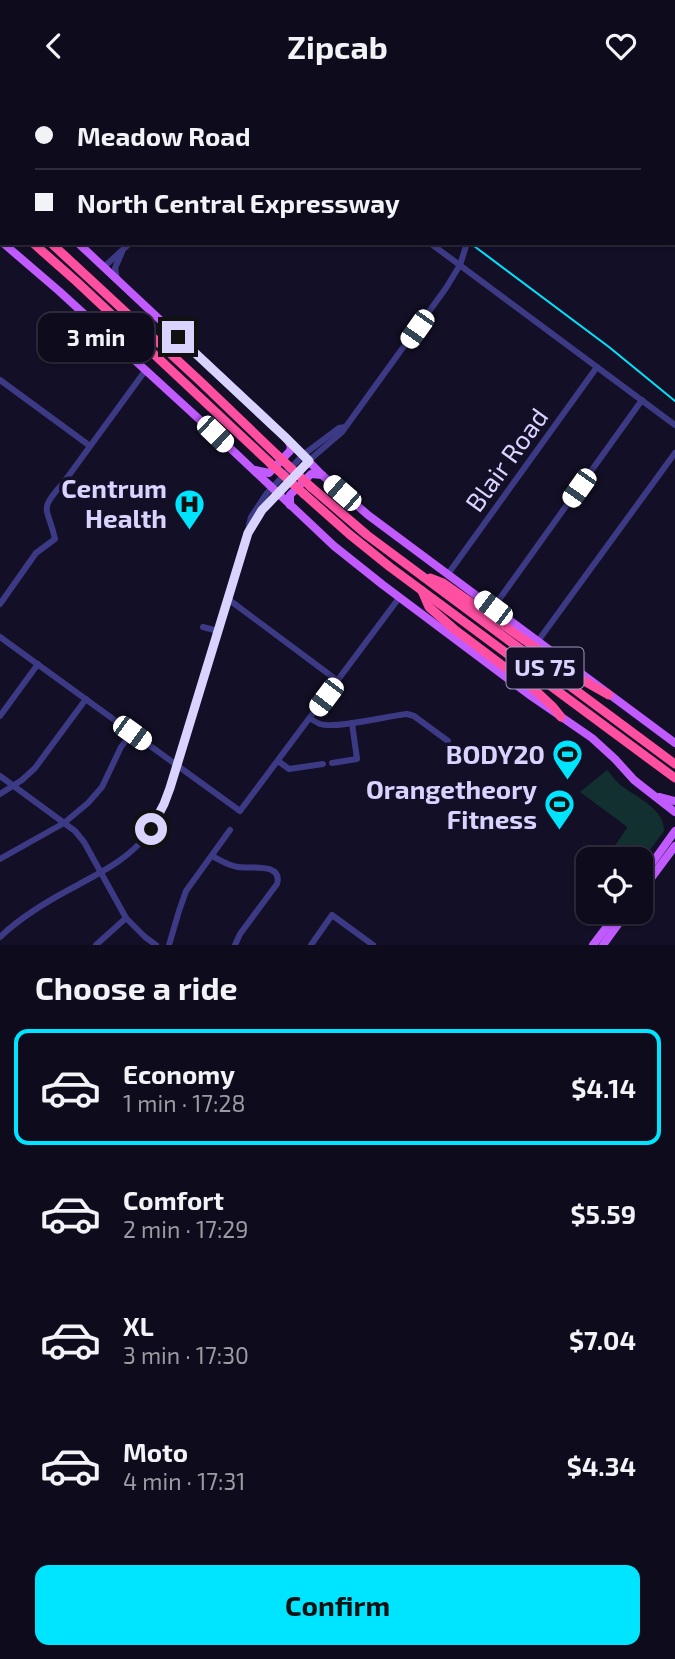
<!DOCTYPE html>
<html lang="en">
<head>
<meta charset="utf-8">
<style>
	:root { --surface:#0e0b1c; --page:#1c1929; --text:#f1f3f6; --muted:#9b9ba3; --line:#2e2b3b; --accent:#00e5ff }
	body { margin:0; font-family:"Exo 2",sans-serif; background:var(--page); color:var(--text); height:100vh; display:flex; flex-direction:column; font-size:26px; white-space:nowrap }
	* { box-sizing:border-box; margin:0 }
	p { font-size:23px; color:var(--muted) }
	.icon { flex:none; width:38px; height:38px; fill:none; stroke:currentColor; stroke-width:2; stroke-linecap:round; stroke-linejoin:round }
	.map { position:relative; height:854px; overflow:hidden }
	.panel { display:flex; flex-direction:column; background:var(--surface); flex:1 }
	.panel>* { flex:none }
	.hud { position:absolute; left:0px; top:0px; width:676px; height:154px; box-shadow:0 2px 5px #0004,0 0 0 2px var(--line); display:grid; align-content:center; height:154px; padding:0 35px; background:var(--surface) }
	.tools { position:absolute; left:576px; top:756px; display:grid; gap:14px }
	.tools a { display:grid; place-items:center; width:77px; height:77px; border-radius:14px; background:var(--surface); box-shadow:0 2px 5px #0004,0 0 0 2px var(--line); font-size:35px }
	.end { position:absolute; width:32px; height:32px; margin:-16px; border:9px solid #d9d4ff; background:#111; box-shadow:0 0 0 4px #111 }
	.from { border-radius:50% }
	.bubble { position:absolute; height:49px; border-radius:14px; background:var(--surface); box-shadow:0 2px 5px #0004,0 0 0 2px var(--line); font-size:23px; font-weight:700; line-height:49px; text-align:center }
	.car { position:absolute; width:21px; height:42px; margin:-21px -10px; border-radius:9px; box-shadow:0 0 5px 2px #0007; background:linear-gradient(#fff 24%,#345 0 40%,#fff 0 76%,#345 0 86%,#fff 0) }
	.hud b { display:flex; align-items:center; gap:24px; height:66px; font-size:26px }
	.hud b+b { border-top:2px solid var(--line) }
	.hud i { width:18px; height:18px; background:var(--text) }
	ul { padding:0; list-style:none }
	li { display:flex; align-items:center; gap:21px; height:116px; margin:0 14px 10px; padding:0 21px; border:4px solid transparent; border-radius:14px }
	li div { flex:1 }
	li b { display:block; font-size:26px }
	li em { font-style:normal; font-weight:700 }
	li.current { border-color:var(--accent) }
	li>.icon { width:63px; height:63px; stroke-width:1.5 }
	h2 { padding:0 35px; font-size:32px; line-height:84px }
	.action { display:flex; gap:14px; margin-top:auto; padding:14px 35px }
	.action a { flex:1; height:80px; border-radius:14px; background:var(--accent); color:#111; font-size:28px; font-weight:700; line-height:80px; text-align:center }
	header { display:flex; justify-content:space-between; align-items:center; height:91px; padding:0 35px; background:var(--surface); font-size:32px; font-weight:700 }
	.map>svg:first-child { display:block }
	.green { fill:#12302f }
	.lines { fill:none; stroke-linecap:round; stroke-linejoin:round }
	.stream { stroke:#0c2248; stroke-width:2 }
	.minor { stroke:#3d3a85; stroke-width:6 }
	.major { stroke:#c25bff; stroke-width:8 }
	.highway { stroke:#ff4fa3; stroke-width:9 }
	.tram { stroke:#00e5ff; stroke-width:2 }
	.highway-bridge { stroke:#ff4fa3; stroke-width:9 }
	.route { stroke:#d9d4ff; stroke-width:9 }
	.labels { text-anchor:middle; stroke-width:7; stroke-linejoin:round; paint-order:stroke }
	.shield { fill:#130f26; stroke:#9e99be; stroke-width:2 }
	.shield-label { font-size:24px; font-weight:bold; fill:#d9d4ff }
	.street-label { font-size:26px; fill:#d9d4ff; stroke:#130f26 }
	.poi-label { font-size:26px; font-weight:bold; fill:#d9d4ff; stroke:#130f26; text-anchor:end }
</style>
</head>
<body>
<header><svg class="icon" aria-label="back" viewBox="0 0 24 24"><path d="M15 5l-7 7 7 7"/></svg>Zipcab<svg class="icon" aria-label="heart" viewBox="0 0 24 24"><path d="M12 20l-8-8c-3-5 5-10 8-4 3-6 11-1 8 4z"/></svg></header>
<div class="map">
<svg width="675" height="854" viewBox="0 0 675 854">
	<rect width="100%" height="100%" fill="#130f26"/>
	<!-- green -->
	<path class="green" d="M 607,679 C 611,683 614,688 618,692 C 633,705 665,717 664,740 L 641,771 L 640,768 L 630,768 L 614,756 L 627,737 L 626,735 L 580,701 Z"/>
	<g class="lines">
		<!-- stream -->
		<polyline class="stream" points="362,2 363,0"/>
		<!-- minor -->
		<g class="minor">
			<polyline points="118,0 120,2"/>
			<polyline points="332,0 334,1"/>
			<polyline points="442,0 445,2"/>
			<polyline points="479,0 482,2"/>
			<polyline points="303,2 304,0"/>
			<polyline points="668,2 671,0"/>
			<polyline points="674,123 675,124"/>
			<polyline points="430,152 675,334"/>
			<polyline points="104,176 130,152"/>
			<polyline points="117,188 115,177 122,161"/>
			<polyline points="0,289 90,355"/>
			<polyline points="249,441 262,419 277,403 313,366 342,341 446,197 460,174 467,152"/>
			<polyline points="448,483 597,276"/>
			<polyline points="228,508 338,590"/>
			<path d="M 0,513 L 36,462 L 55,448 C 48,415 37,421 64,391 L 145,280"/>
			<polyline points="493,517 642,309"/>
			<polyline points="203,536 218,540"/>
			<polyline points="0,546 240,720 399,507"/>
			<polyline points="538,550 675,362"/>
			<polyline points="0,625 38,573"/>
			<path d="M 310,627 C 312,629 318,632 320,633 C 336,638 387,625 407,623 L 414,625 L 448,650"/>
			<polyline points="278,670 289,678 323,673"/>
			<polyline points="332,672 357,668 352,632"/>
			<polyline points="0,685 75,740 84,751 126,827 145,846 156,854"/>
			<polyline points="0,703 22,689 35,677 86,608"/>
			<path d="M 212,765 C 220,769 228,775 238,776 C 250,778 283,771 277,793 L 240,843 L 235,854"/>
			<polyline points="0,768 64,732 88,712 102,696 121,656 132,642"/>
			<path d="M 0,846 C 22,825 49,809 76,795 C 101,781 127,769 146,745 C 157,731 164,714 170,697 L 248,442 L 249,434 L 251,426 L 267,402 L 303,364 L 339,337 L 345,336"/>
			<polyline points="96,854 126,827"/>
			<polyline points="169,854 179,820 186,800 230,739"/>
			<polyline points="311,854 332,824 373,854"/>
		</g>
		<!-- major -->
		<g class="major">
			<polyline points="0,89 2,91"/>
			<polyline points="3,152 59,200 211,339 334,455 383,494 531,605 592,647 615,668 634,689 675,721"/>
			<polyline points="78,152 285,346 322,384 368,424 675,652"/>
			<polyline points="255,379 269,382 290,360 291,356 288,349"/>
			<polyline points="290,414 290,404 311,383 322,384"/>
			<polyline points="659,706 675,710"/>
			<polyline points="640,789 675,740"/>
			<polyline points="640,802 675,755"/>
			<polyline points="593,854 618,821"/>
			<polyline points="603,854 627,821"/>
		</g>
		<!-- highway -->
		<g class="highway">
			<polyline points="0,100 2,102"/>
			<polyline points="0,112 2,113"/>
			<polyline points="0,126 2,127"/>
			<polyline points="33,152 77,191 270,372"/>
			<polyline points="51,152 201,291 277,364"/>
			<polyline points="311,396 367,444 675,673"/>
			<polyline points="304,403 349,443 390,476 675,687"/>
			<polyline points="430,487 443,492 579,587 609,604"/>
			<polyline points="422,500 429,516 454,538 535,599 553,616 561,626"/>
		</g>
		<!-- tram -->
		<g class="tram">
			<polyline points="262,0 264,2"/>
			<polyline points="470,152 609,256 675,310"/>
		</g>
		<!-- highway-bridge -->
		<g class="highway-bridge">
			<polyline points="277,364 311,396"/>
			<polyline points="270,372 304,403"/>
		</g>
	</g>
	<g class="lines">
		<!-- route -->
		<polyline class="route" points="151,738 164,713 170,697 248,442 262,419 309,370 285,346 178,246"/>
	</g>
	<!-- icons -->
	<defs>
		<symbol id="hospital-pin" viewBox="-11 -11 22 30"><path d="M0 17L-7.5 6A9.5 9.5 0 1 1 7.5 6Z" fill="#00e5ff" stroke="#130f26"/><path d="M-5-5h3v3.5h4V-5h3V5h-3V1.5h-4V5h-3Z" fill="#111"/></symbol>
		<symbol id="stadium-pin" viewBox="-11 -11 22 30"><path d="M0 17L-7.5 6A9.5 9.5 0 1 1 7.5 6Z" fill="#00e5ff" stroke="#130f26"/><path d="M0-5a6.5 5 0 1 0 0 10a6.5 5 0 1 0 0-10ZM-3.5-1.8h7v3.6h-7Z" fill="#111"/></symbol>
	</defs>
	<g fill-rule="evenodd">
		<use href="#hospital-pin" x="172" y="396" width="35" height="47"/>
		<use href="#stadium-pin" x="550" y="646" width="35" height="47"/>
		<use href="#stadium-pin" x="542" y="696" width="35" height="47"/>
	</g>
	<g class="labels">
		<!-- shield labels -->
		<rect class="shield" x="506.5" y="556.5" width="77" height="41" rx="5"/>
		<g class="shield-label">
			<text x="545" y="585">US 75</text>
		</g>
		<!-- street labels -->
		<g class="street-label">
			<text transform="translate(507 369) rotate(-54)" y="9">Blair Road</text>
		</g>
		<!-- poi labels -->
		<g class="poi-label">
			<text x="167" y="407">Centrum<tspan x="167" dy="30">Health</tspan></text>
			<text x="545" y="673">BODY20</text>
			<text x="537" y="708">Orangetheory<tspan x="537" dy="30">Fitness</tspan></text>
		</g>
	</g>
</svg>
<div class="tools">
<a><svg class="icon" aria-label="locate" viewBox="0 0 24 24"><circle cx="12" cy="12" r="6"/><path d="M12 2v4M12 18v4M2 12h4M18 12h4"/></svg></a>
</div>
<i class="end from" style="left:151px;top:738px"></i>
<i class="end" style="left:178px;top:246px"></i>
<div class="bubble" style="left:38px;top:222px;width:116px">3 min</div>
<i class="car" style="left:417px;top:238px;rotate:215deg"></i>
<i class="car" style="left:215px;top:343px;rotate:134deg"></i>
<i class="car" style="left:579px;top:397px;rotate:215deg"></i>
<i class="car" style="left:342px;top:402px;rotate:311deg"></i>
<i class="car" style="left:493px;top:517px;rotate:307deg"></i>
<i class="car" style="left:326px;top:606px;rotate:217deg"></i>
<i class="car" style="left:132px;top:642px;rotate:126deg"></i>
<div class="hud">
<b><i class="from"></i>Meadow Road</b>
<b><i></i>North Central Expressway</b>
</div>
</div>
<section class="panel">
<h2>Choose a ride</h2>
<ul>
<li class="current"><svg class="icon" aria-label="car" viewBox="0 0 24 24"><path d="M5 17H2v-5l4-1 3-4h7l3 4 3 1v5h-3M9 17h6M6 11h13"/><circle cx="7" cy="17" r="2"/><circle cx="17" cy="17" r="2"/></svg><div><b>Economy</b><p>1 min · 17:28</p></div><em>$4.14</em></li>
<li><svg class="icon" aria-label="car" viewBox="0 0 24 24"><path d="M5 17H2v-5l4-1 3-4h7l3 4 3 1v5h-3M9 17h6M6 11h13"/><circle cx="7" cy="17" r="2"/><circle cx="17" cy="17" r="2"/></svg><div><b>Comfort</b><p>2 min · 17:29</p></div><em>$5.59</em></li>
<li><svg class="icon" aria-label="car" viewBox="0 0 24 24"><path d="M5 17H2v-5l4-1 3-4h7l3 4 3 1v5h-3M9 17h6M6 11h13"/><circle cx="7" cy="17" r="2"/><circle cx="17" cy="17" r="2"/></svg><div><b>XL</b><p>3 min · 17:30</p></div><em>$7.04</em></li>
<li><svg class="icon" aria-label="car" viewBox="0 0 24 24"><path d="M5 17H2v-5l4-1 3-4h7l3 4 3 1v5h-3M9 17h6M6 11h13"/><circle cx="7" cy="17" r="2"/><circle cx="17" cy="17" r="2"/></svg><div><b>Moto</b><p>4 min · 17:31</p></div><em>$4.34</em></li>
</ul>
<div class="action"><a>Confirm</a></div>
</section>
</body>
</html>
